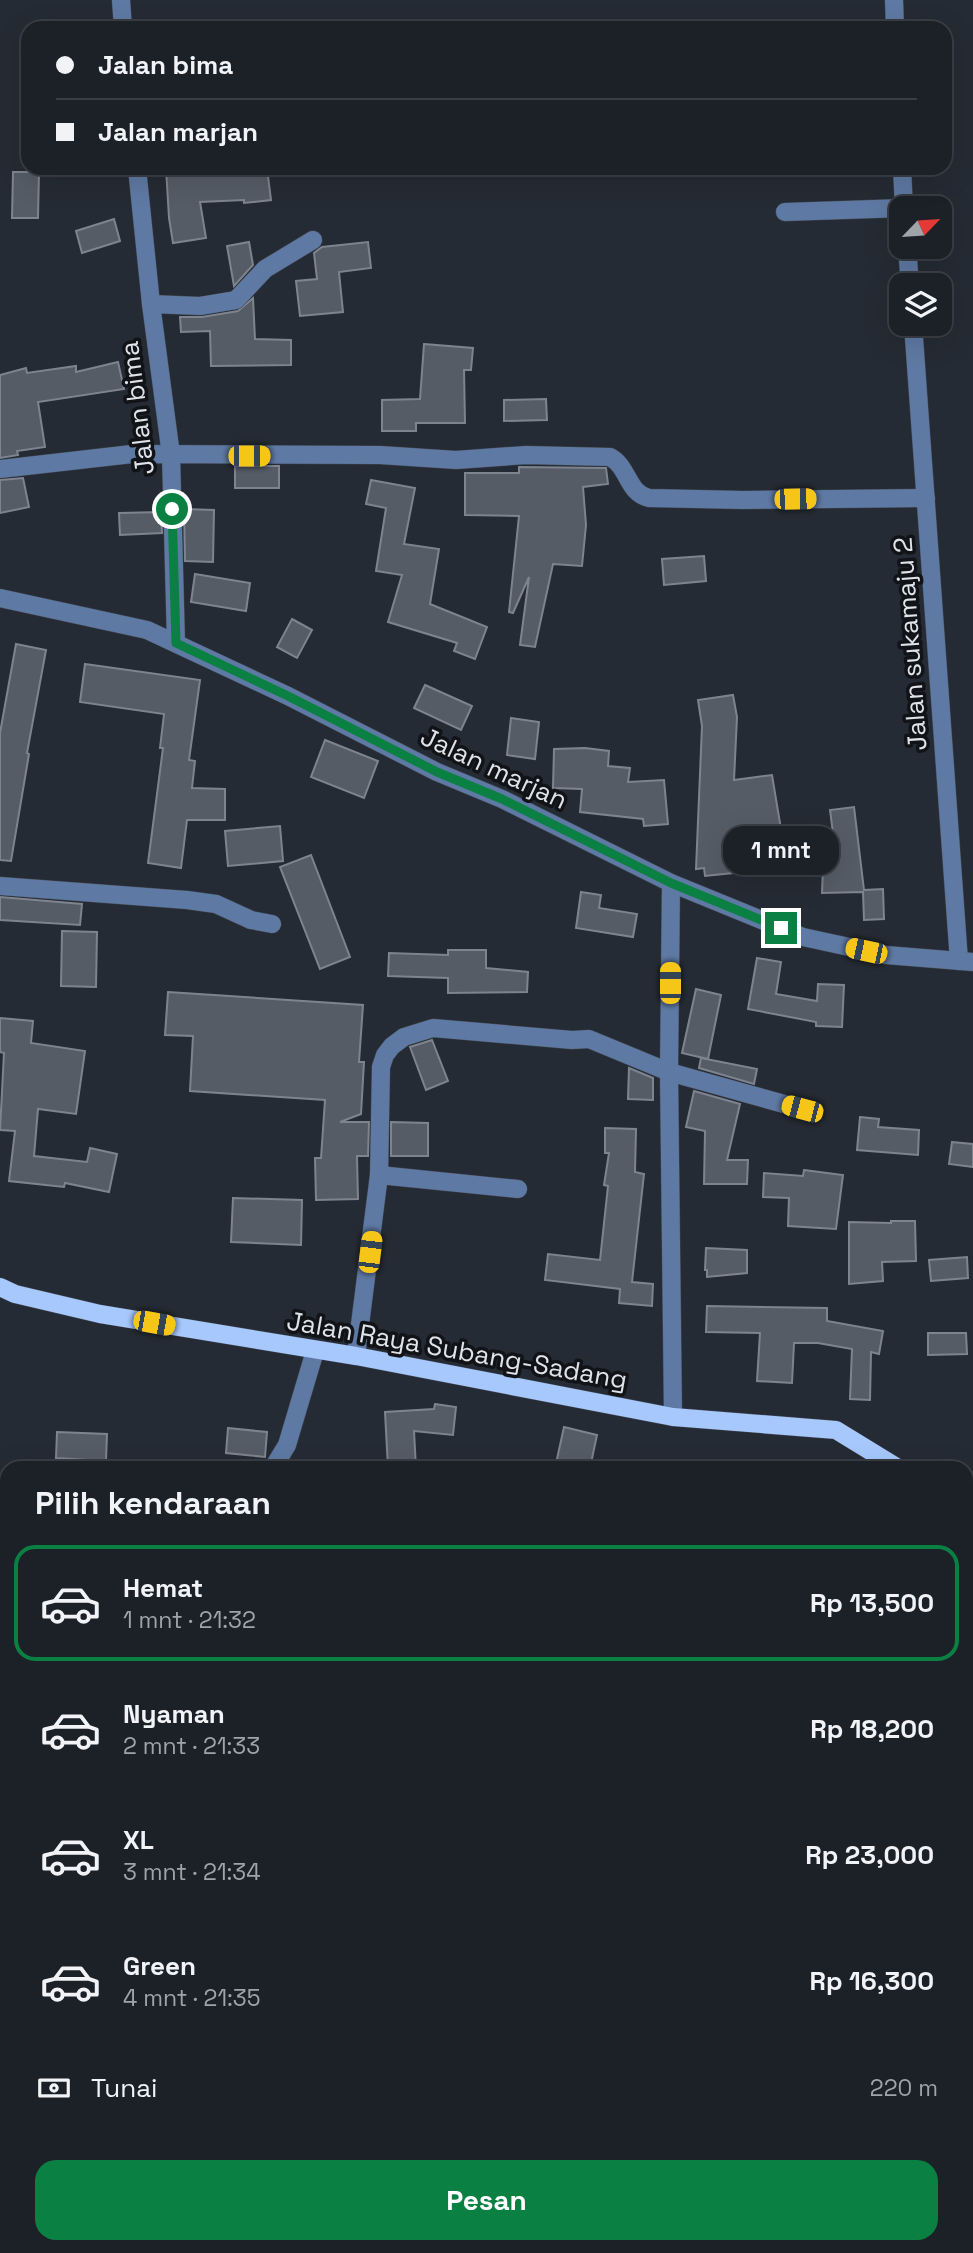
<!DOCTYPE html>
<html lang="id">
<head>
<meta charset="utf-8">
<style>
	:root { --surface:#1c2027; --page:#25282f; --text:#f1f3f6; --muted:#a0a3a7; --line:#3a3e44; --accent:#0b8043 }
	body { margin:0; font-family:"Space Grotesk",sans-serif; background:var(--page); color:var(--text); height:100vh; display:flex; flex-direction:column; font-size:26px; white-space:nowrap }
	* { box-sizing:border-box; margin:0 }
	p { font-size:23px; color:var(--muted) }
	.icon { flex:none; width:38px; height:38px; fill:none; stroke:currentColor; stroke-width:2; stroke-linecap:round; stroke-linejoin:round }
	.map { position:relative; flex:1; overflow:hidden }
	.side { position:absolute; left:0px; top:1461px; width:973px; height:793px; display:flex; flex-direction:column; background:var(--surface); border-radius:21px 21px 0 0; box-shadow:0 7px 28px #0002,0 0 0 2px var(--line) }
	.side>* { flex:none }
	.banner { position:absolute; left:21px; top:21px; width:931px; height:154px; border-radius:21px; box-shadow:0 7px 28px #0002,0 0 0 2px var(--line); display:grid; align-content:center; height:154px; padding:0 35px; background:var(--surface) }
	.needle { width:46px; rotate:65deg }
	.tools { position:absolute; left:889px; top:196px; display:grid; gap:14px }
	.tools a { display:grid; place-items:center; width:63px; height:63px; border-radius:14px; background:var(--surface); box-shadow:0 7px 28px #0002,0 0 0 2px var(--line); font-size:35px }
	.end { position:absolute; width:32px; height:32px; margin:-16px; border:9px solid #0b8043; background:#fff; box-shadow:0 0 0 4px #fff }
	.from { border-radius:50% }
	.bubble { position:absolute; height:49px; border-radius:21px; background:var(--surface); box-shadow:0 7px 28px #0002,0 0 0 2px var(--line); font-size:23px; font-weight:800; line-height:49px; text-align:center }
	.car { position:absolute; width:21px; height:42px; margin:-21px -10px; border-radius:9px; box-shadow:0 0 5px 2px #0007; background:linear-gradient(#f5c518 24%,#345 0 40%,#f5c518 0 76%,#345 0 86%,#f5c518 0) }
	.banner b { display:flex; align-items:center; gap:24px; height:66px; font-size:26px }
	.banner b+b { border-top:2px solid var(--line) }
	.banner i { width:18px; height:18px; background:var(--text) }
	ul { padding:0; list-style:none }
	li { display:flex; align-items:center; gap:21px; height:116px; margin:0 14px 10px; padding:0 21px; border:4px solid transparent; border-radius:21px }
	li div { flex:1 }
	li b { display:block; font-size:26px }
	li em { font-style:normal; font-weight:800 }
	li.on { border-color:var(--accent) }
	li>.icon { width:63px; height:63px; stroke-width:1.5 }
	h2 { padding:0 35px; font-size:32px; line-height:84px }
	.pay { display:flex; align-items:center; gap:18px; height:77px; padding:0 35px; font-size:26px }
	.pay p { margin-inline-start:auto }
	.primary-button { display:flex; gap:14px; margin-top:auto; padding:14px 35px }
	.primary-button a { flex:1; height:80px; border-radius:21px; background:var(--accent); color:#fff; font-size:28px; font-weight:800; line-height:80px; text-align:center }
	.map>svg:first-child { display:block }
	.building { fill:#555c66; stroke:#7e848f; stroke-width:2 }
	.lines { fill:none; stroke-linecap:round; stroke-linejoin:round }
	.minor-casing { stroke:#434851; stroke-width:19 }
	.major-casing { stroke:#434851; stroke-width:19 }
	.minor { stroke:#5e79a3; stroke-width:18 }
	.major { stroke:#a6c8fc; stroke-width:18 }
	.route { stroke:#0b8043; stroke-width:9 }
	.labels { text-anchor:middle; stroke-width:7; stroke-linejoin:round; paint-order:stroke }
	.street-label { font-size:26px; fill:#e0e3e9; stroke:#111317 }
</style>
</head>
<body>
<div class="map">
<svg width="973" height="2253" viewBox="0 0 973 2253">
	<rect width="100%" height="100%" fill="#252b34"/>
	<!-- building -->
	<g class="building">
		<polygon points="166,168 267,168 271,200 244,203 244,200 200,202 206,238 173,243 169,218"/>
		<polygon points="13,172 39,172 38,218 12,218"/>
		<polygon points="114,219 120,241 82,253 76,231"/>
		<polygon points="249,242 253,265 234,286 227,246"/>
		<polygon points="368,242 371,268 339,272 343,312 300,316 296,281 317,279 314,253 322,247"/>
		<polygon points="253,298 255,339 291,340 291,365 211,366 210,331 181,332 180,317 202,317 238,311"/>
		<polygon points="424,344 473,348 471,370 464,370 465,423 416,423 416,431 382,431 382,400 420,399"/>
		<polygon points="118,362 124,389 38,402 45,447 17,451 18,455 0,458 0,375 26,368 27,373 76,366 76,372"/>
		<polygon points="546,399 547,420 504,421 504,400"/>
		<rect x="235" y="466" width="44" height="22"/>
		<polygon points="519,467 606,468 608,484 583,487 586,525 582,566 553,564 535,647 520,645 529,577 513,613 509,612 519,516 465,515 465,473 519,473"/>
		<polygon points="23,478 29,507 0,513 0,480"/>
		<polygon points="371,480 415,488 404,544 439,549 430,604 487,627 475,659 454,651 457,643 388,622 402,575 376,571 386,508 366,504"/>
		<polygon points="184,509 214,510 213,562 185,561"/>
		<polygon points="161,512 162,533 120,535 119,513"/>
		<polygon points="704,556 706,581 664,585 662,559"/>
		<polygon points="195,574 250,583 246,611 191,602"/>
		<polygon points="292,619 312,630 297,658 277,647"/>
		<polygon points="16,644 46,650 27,753 29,754 11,861 0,860 0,733"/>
		<polygon points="85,664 200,680 189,760 195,761 192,788 225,789 225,820 187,820 181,868 148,863 163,748 160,748 164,714 80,702"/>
		<polygon points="425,685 472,706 461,730 414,708"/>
		<polygon points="733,695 737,717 734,780 772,775 785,853 732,859 733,873 705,876 704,868 696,869 702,726 698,700"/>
		<polygon points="511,718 539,722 535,759 507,755"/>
		<polygon points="325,740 378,761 364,798 311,777"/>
		<polygon points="585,748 609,751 608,766 630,768 628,782 664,780 668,824 644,826 643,819 580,812 582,789 553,788 554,749"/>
		<polygon points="854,807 864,890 883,889 884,919 864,920 863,892 822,893 824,841 834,841 830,810"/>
		<polygon points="280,826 283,861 228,866 225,831"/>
		<polygon points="311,855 350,957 320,969 280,867"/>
		<polygon points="581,892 601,895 599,908 637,914 633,937 576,928"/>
		<polygon points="0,897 82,904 80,925 0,920"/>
		<polygon points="62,931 97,932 96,987 61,986"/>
		<polygon points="448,950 486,950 486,968 528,972 527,992 448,993 448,978 388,976 389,953 448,955"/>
		<polygon points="757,958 781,962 776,994 817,1001 818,984 844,985 842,1027 816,1026 816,1022 748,1009"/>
		<polygon points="696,989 721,995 708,1059 682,1053"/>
		<polygon points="168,992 363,1005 359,1062 364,1062 361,1114 340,1122 369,1122 368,1156 357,1156 358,1199 316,1200 315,1158 321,1158 325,1100 190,1091 193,1036 165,1035"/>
		<polygon points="0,1018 33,1021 31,1043 85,1051 76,1114 38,1109 34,1156 87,1162 90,1148 117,1154 109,1192 65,1183 64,1187 9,1181 15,1131 0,1130 4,1053 0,1052"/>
		<polygon points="432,1040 448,1081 426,1090 410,1047"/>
		<polygon points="701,1058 757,1069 754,1084 699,1068"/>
		<polygon points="629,1068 653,1078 653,1100 628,1099"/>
		<polygon points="694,1091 740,1104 727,1160 748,1160 747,1184 704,1184 705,1131 686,1127"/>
		<polygon points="860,1117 879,1119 878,1127 919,1130 918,1155 857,1150"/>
		<polygon points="391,1122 428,1123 428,1156 391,1156"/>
		<polygon points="605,1128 636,1129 635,1172 644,1174 632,1282 653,1284 652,1306 619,1303 620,1289 545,1280 548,1254 600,1260 608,1186 604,1185 609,1153 605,1153"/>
		<polygon points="952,1142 973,1144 973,1167 949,1164"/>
		<polygon points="804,1170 843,1175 836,1229 788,1226 789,1198 763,1197 764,1173 803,1176"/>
		<polygon points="233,1198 302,1200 301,1245 231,1242"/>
		<polygon points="891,1221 915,1221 916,1261 882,1262 883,1281 849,1284 849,1222 891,1223"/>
		<polygon points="706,1248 747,1250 747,1273 707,1277 707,1270 705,1270"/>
		<polygon points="967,1257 968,1278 931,1281 929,1260"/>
		<polygon points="707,1306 827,1308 827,1321 883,1331 879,1354 871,1352 870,1400 850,1399 852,1349 818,1343 794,1343 792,1383 757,1381 760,1333 706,1332"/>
		<polygon points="928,1333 966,1333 967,1354 928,1355"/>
		<polygon points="435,1404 456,1407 453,1435 414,1431 416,1468 388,1468 385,1412 434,1409"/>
		<polygon points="564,1427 597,1435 590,1468 555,1468"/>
		<polygon points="228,1428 267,1432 265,1457 226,1453"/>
		<polygon points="57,1432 107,1434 106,1461 56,1458"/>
	</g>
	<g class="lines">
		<defs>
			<g id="minor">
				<polyline points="121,0 123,28"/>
				<polyline points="894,0 895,28"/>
				<polyline points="137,168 151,304 171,455 176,643"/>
				<polyline points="902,168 904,208"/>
				<polyline points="785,212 904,208"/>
				<polyline points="907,247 910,285"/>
				<polyline points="151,304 200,306 236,300 265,269 313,240"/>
				<polyline points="913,324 959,961"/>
				<path d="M 0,469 L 132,454 L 380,455 L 456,460 L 526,455 L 610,457 C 629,467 627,493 649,498 L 743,500 L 926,498"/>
				<polyline points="0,598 147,630 288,696 437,772 502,799 671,883 803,937 886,955 973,962"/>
				<polyline points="671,883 669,1072 673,1417"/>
				<polyline points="0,886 187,900 216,904 251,920 272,924"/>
				<polyline points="379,1175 518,1189"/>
				<polyline points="356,1356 379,1175 381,1067 385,1055 392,1046 404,1037 433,1028 572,1040 589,1039 669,1072 802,1109"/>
				<polyline points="273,1468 287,1445 315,1351"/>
			</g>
			<g id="major">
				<polyline points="0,1287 15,1294 100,1314 356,1356 673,1417 836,1430 898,1468"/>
				<polyline points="966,1528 973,1542"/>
				<polyline points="966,1858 973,1842"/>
				<polyline points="357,2253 358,2247"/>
			</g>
		</defs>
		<!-- minor casing -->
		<use href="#minor" class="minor-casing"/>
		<!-- major casing -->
		<use href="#major" class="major-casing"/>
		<!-- minor -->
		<use href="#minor" class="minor"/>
		<!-- major -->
		<use href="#major" class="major"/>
	</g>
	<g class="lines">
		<!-- route -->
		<polyline class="route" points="172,509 176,643 288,696 437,772 502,799 671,883 781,928"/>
	</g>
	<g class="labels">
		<!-- street labels -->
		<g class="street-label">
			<text transform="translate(137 408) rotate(-97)" y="9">Jalan bima</text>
			<text transform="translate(910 644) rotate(-94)" y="9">Jalan sukamaju 2</text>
			<text transform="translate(494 768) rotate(25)" y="9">Jalan marjan</text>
			<text transform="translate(457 1350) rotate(10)" y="9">Jalan Raya Subang-Sadang</text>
		</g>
	</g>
</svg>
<div class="tools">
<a><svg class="needle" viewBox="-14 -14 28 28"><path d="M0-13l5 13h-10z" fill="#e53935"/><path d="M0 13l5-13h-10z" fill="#a0a3a7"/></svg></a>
<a><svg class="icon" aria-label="layers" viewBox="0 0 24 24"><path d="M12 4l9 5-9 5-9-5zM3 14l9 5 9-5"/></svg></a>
</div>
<i class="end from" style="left:172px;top:509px"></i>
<i class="end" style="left:781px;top:928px"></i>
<div class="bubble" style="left:723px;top:826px;width:116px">1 mnt</div>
<i class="car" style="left:249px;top:456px;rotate:90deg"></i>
<i class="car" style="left:795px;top:499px;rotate:89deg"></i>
<i class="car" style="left:866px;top:951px;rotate:282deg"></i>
<i class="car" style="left:670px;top:983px;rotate:0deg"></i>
<i class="car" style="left:802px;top:1109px;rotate:285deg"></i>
<i class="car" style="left:370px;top:1252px;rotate:7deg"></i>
<i class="car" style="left:154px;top:1323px;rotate:100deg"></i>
<div class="banner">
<b><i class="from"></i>Jalan bima</b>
<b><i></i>Jalan marjan</b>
</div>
<section class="side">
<h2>Pilih kendaraan</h2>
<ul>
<li class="on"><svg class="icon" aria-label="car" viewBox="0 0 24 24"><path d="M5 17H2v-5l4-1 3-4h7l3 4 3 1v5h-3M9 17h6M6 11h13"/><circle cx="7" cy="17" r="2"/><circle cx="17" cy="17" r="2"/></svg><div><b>Hemat</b><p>1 mnt · 21:32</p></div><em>Rp 13,500</em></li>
<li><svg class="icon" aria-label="car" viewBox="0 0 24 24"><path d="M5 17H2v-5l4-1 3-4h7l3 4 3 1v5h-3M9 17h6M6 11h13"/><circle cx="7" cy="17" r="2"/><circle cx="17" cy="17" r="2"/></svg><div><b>Nyaman</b><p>2 mnt · 21:33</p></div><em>Rp 18,200</em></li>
<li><svg class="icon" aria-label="car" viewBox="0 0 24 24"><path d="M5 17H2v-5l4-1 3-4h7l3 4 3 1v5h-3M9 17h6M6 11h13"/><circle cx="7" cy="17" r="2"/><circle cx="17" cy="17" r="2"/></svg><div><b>XL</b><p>3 mnt · 21:34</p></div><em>Rp 23,000</em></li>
<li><svg class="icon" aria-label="car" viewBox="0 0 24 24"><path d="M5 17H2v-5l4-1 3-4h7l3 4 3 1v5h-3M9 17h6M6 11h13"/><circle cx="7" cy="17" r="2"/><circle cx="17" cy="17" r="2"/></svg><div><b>Green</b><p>4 mnt · 21:35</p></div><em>Rp 16,300</em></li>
</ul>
<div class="pay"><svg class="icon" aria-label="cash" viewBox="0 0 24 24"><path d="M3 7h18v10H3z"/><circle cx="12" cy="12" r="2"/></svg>Tunai<p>220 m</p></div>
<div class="primary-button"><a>Pesan</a></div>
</section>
</div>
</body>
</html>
